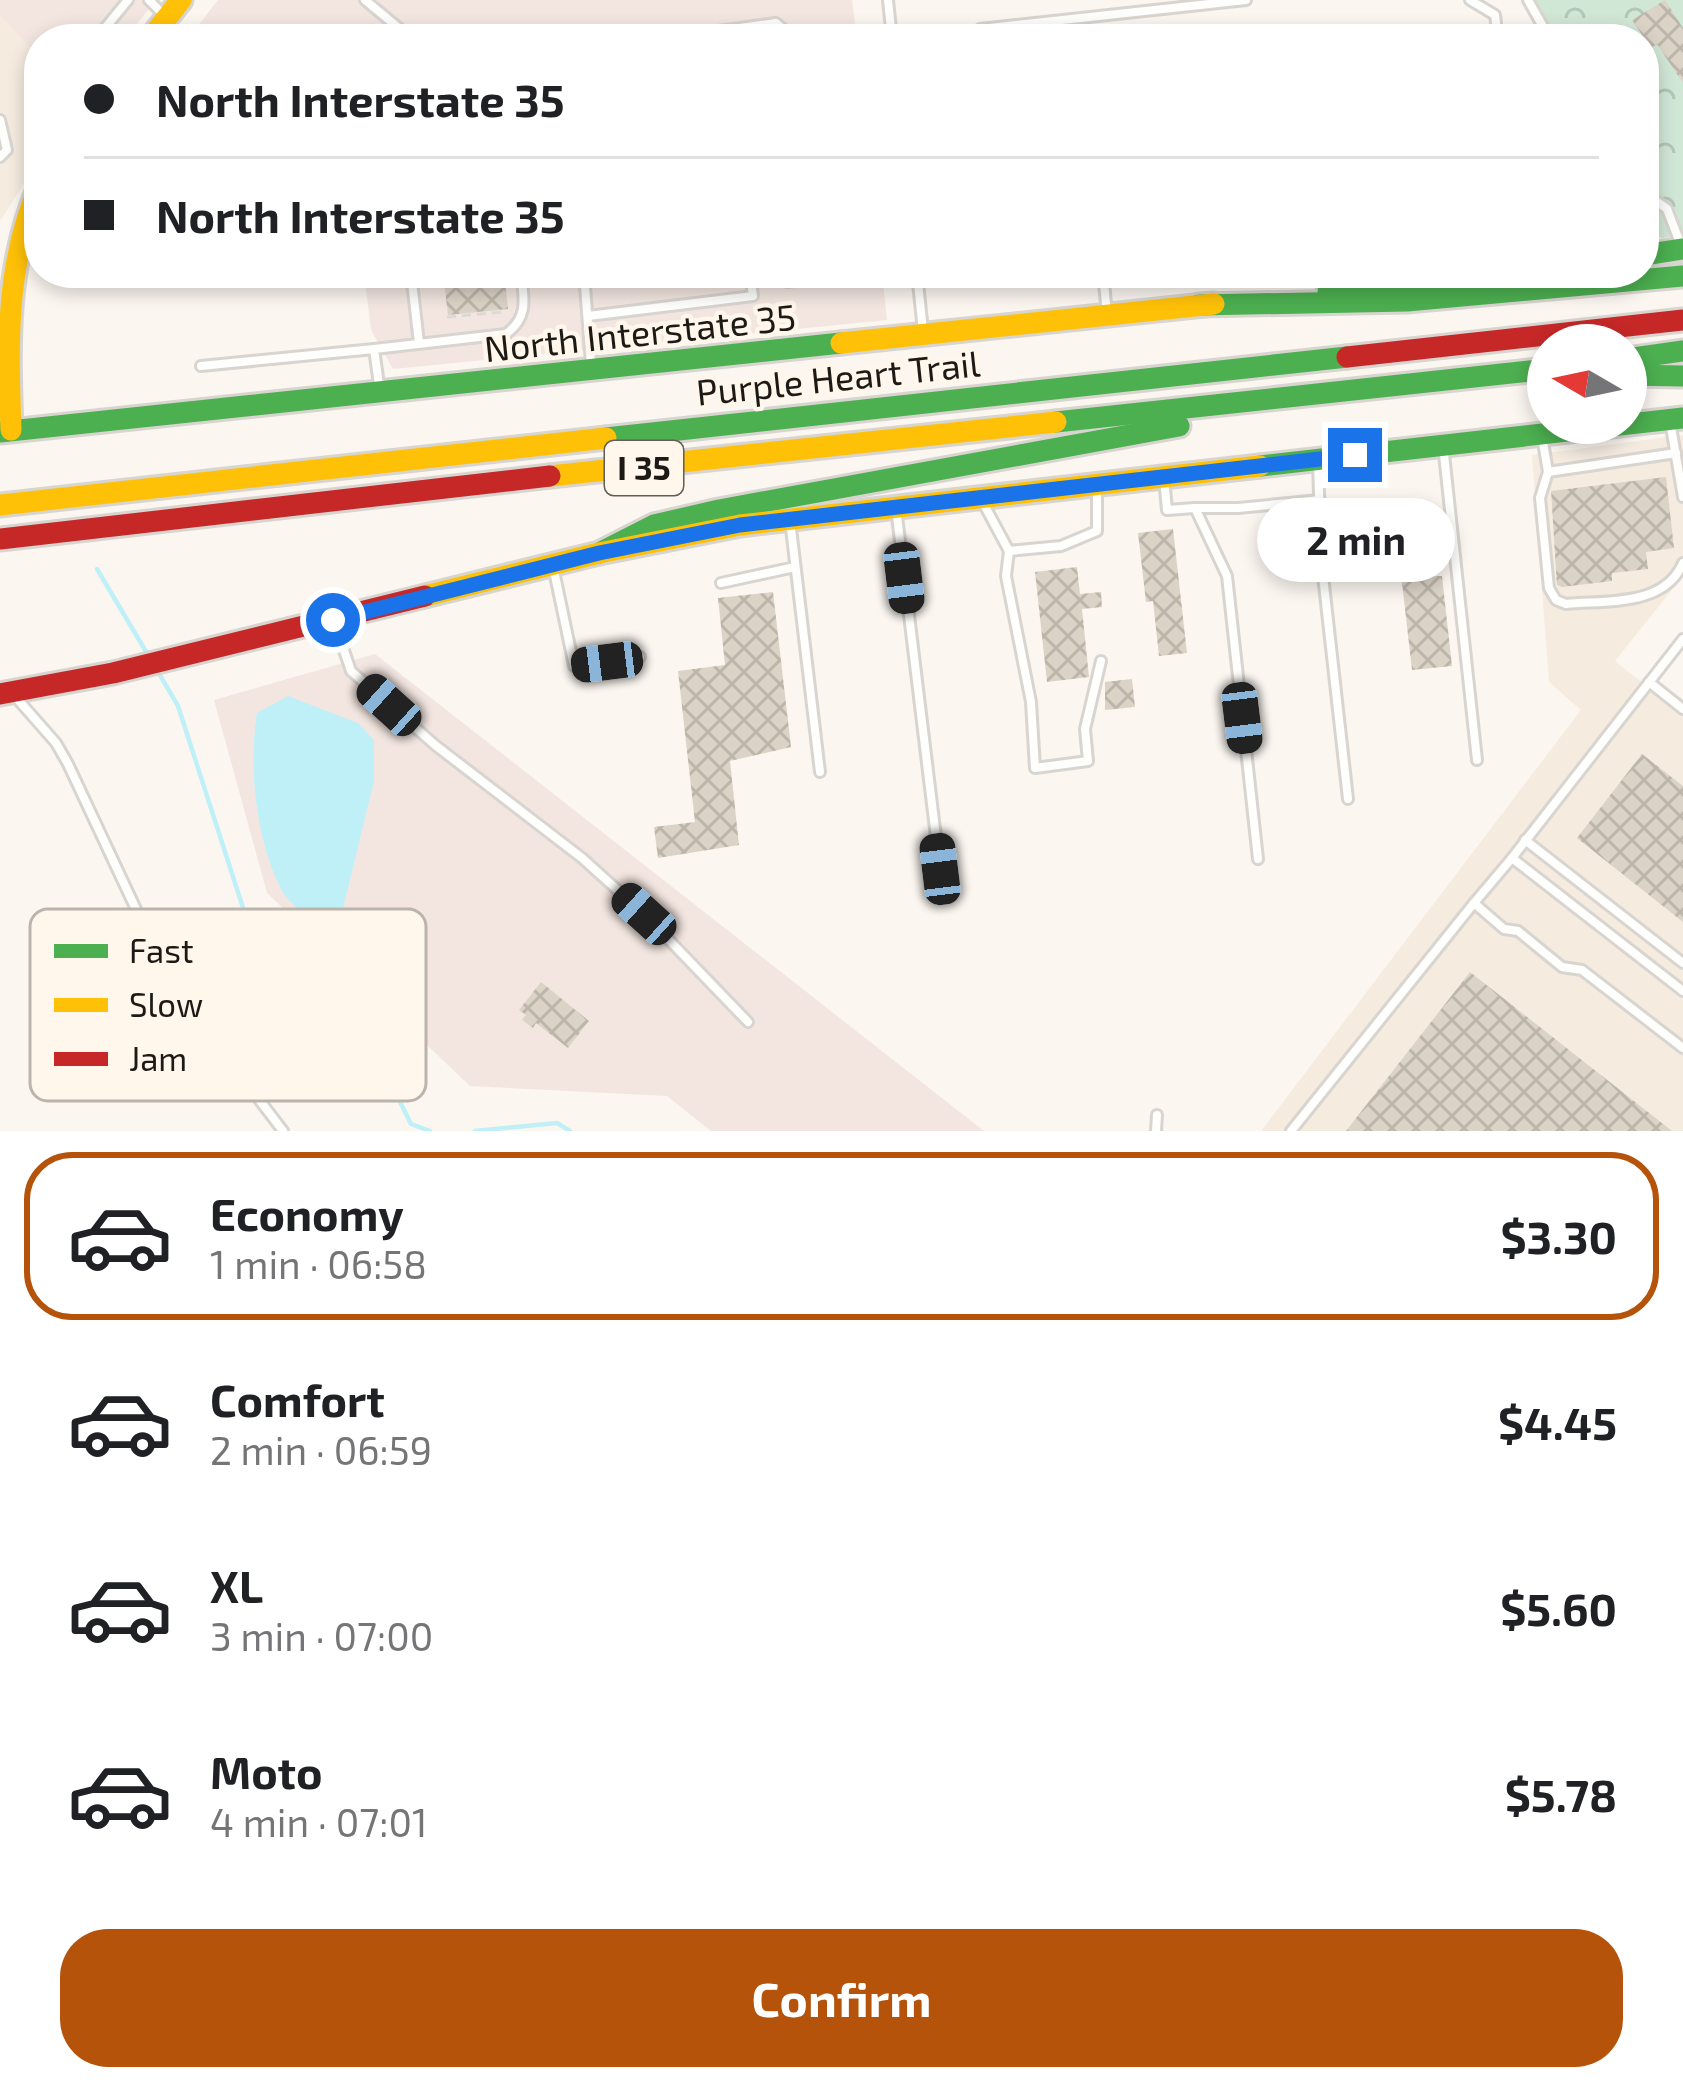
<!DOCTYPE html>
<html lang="en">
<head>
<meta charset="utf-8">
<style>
	:root { --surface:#fff; --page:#f6f6f6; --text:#202124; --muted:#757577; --line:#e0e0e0; --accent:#b45309 }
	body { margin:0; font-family:"Exo 2",sans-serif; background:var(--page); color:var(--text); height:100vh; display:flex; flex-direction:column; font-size:45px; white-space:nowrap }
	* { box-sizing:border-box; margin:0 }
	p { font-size:39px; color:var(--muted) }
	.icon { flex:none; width:66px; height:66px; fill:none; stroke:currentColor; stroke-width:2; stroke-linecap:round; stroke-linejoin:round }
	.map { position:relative; height:1131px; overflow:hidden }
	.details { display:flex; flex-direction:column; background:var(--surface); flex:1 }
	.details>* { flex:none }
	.banner { position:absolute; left:24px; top:24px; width:1635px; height:264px; border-radius:48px; box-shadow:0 6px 18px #0003; display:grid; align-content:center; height:264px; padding:0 60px; background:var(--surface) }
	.needle { width:78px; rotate:279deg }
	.fabs { position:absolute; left:1527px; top:324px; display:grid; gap:24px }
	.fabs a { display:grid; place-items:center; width:120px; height:120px; border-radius:50%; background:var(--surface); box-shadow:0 6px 18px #0003; font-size:60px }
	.end { position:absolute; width:54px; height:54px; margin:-27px; border:15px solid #1a73e8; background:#fff; box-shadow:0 0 0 6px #fff }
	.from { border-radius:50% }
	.bubble { position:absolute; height:84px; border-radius:42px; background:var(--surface); box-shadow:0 6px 18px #0003; font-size:39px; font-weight:700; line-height:84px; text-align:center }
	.car { position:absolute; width:36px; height:72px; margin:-36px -18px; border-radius:15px; box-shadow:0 0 9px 3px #0007; background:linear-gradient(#222 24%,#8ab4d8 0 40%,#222 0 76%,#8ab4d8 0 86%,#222 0) }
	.banner b { display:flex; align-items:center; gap:42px; height:114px; font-size:45px }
	.banner b+b { border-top:3px solid var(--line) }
	.banner i { width:30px; height:30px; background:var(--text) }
	ul { padding:21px 0 0; list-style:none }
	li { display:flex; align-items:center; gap:36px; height:168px; margin:0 24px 18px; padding:0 36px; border:6px solid transparent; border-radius:48px }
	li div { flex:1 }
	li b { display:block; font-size:45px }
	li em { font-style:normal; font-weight:700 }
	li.on { border-color:var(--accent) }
	li>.icon { width:108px; height:108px; stroke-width:1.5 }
	.primary-button { display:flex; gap:24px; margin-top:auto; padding:24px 60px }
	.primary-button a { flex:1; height:138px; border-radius:48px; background:var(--accent); color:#fff; font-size:48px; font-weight:700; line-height:138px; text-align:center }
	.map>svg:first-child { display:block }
	.built { fill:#f5ebdf }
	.industrial { fill:#f3e6e0 }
	.park { fill:url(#park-crowns) }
	.water { fill:#bff0f8 }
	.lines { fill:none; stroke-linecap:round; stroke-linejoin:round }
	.stream { stroke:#bff0f8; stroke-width:4.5 }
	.building { fill:url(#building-cross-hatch) }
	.lane-casing { stroke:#d8d4cf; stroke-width:14 }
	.fast-casing { stroke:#d8d4cf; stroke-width:27 }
	.slow-casing { stroke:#d8d4cf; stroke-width:27 }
	.jam-casing { stroke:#d8d4cf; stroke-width:27 }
	.path { stroke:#dbd9d7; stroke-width:3; stroke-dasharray:9 6; stroke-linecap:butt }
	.lane { stroke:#fefefd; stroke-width:8 }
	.fast { stroke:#4caf50; stroke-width:21 }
	.slow { stroke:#ffc107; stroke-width:21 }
	.jam { stroke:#c62828; stroke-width:21 }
	.route { stroke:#1a73e8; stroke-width:15 }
	.labels { text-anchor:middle; stroke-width:9; stroke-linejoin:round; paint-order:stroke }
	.shield { fill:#fff6ec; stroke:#615c56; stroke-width:3 }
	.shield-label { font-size:33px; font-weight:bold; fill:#1d1a16 }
	.street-label { font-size:36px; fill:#1d1a16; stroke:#fff6ec }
	.key { fill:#fff6ec; stroke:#bbb4ac; stroke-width:3 }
	.key-label { font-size:33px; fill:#1d1a16 }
</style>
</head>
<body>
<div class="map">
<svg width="1683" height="1131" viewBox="0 0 1683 1131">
	<defs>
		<pattern id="park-crowns" width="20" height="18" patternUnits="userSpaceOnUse" patternTransform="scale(3)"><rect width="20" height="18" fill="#d1e7d6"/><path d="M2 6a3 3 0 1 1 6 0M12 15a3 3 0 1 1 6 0" fill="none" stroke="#b3c6b7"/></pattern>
		<pattern id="building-cross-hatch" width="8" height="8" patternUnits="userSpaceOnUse" patternTransform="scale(3)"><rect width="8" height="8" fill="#dcd3c7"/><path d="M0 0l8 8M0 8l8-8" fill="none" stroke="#bcb5aa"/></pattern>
	</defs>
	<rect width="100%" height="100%" fill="#fbf6f0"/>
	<!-- built -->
	<g class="built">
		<polygon points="0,15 39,58 39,160 0,221"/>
		<polygon points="1683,435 1683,576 1615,661 1683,715 1683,1131 1261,1131 1581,710 1549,682 1532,455"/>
	</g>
	<!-- industrial -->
	<g class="industrial">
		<polygon points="0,0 156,0 125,39 39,39 39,58 0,15"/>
		<polygon points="218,0 852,0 857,39 200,39 192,33"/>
		<polygon points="364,273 882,273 887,320 393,369 371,330"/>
		<polygon points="375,654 984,1131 711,1131 667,1096 470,1086 267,893 214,700"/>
	</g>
	<!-- park -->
	<polygon class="park" points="1522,0 1683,0 1683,235 1662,238 1648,233 1644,226 1644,39 1543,39"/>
	<!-- water -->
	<path class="water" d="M 288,696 L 358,723 L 374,740 L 374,781 L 338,929 L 323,931 C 311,919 291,906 282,891 C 256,841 248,768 257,713 Z"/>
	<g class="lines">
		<!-- stream -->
		<g class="stream">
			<polyline points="97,569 148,655"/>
			<polyline points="157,670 178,706 246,917 370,1041 411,1124 430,1131"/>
			<polyline points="475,1131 557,1123 570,1131"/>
		</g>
	</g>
	<!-- building -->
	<g class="building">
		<polygon points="1665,0 1683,28 1683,83 1657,44 1651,48 1632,20"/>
		<polygon points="443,273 504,273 508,309 448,315"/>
		<polygon points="1666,477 1674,548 1646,552 1648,569 1612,573 1612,581 1562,587 1557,585 1551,491"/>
		<polygon points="1173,529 1187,653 1159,656 1153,601 1146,602 1138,533"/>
		<polygon points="1432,549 1435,576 1442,576 1452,666 1412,670 1401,574 1391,575 1388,557"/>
		<polygon points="1077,567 1080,594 1101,592 1102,607 1082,609 1089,677 1047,682 1035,572"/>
		<polygon points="773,592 791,747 730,761 739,845 658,858 654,827 695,822 678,671 725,665 718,598"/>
		<polygon points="1132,679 1135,707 1105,710 1105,682"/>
		<polygon points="1642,754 1683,786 1683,922 1577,838"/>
		<polygon points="1470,972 1672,1131 1346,1131"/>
		<polygon points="541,982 589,1021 568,1048 536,1023 533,1028 522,1020 526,1015 519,1010"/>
	</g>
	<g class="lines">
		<defs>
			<g id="lane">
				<polyline points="149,0 166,17"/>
				<polyline points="365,0 412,39"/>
				<polyline points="888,0 892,39"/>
				<polyline points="1470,0 1495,15 1498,39"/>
				<polyline points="1528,0 1550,39"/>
				<polyline points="96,39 128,0"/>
				<polyline points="632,39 718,31"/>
				<polyline points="719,39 718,31 776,23 795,39"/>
				<polyline points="971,39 980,29 1246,0"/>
				<polyline points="0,120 7,150 0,157"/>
				<polyline points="1644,192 1667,209 1682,248"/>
				<polyline points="411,273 419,343"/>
				<polyline points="584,273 591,364"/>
				<polyline points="786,273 787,282 856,273"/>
				<polyline points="917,273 923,331"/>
				<polyline points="1103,273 1107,314"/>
				<polyline points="588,316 753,296 750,273"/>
				<polyline points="201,366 374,349"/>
				<path d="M 380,392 L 374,349 L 506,334 C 529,317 524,299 521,273"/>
				<polyline points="1670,421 1683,497"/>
				<path d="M 1542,436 L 1548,472 L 1540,498 L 1549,588 L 1556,600 L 1566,604 C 1607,600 1664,607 1683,563"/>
				<polyline points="1443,445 1477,760"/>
				<polyline points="1318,461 1321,558 1348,799"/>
				<polyline points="1548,472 1676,453"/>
				<polyline points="1164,478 1167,510 1195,508 1227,576 1258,859"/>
				<polyline points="1097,485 1097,531 1061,546 1009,551 1006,576 1031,702 1035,768 1088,761 1085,729 1101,661"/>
				<polyline points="981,499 1009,551"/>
				<polyline points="896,508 940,870"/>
				<polyline points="1195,508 1238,508 1320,500"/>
				<polyline points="790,520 820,772"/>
				<polyline points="553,566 574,666 640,657"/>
				<polyline points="721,583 795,567"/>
				<polyline points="334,621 351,671 435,745 582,858 644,914 748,1022"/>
				<polyline points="1649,682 1683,709"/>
				<polyline points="13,694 56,743 68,764 171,984 283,1131"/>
				<polyline points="1525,840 1683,963"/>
				<polyline points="1512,858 1683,639"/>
				<polyline points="1474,903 1512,858 1683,991"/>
				<polyline points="1156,1131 1157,1115"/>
				<polyline points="1291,1131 1474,903 1504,929 1518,931 1562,967 1582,970 1683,1048"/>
			</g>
			<g id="fast">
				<polyline points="1644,255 1683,249"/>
				<polyline points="1328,291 1501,273"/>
				<polyline points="1199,305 1407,301 1683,276"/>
				<polyline points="1626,359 1683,351"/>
				<polyline points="1626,375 1683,376"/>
				<polyline points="1056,422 1548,369"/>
				<polyline points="0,432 841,343"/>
				<polyline points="606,438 1347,357"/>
				<polyline points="1260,466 1683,418"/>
				<polyline points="599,553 654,525 719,510 1179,426"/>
			</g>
			<g id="slow">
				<polyline points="150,39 181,0"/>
				<polyline points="841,343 1214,304"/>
				<path d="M 11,430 C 8,345 5,266 39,187"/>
				<polyline points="550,476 1056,422"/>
				<polyline points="0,505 606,438"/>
				<polyline points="425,596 599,553 740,525 1260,466"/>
			</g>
			<g id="jam">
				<polyline points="1347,357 1683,320"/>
				<polyline points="0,539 550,476"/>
				<polyline points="0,694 113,673 425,596"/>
			</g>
		</defs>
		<!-- lane casing -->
		<use href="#lane" class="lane-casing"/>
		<!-- fast casing -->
		<use href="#fast" class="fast-casing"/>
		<!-- slow casing -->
		<use href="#slow" class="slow-casing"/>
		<!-- jam casing -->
		<use href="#jam" class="jam-casing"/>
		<!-- path -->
		<polyline class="path" points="447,317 503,312"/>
		<!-- lane -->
		<use href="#lane" class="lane"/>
		<!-- fast -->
		<use href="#fast" class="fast"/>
		<!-- slow -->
		<use href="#slow" class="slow"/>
		<!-- jam -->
		<use href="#jam" class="jam"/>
	</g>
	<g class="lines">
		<!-- route -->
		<polyline class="route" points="333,620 599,553 740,525 1355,455"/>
	</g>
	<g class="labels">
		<!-- shield labels -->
		<rect class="shield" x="605" y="441" width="78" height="54" rx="9"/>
		<g class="shield-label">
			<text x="644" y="480">I 35</text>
		</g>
		<!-- street labels -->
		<g class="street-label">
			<text transform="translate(640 333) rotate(-6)" y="13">North Interstate 35</text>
			<text transform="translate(838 378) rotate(-6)" y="13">Purple Heart Trail</text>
		</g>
	</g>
	<!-- legend -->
	<rect x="30" y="909" width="396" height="192" rx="18" class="key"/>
	<rect x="54" y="944" width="54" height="14" fill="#4caf50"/>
	<rect x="54" y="998" width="54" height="14" fill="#ffc107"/>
	<rect x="54" y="1052" width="54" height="14" fill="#c62828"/>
	<g class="key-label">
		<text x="129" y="963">Fast</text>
		<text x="129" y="1017">Slow</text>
		<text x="129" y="1071">Jam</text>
	</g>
</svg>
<div class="fabs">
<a><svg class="needle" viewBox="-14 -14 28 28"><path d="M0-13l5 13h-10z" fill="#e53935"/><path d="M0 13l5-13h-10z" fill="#757577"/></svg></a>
</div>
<i class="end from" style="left:333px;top:620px"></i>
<i class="end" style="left:1355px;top:455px"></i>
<div class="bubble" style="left:1257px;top:498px;width:198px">2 min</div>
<i class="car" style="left:904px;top:578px;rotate:173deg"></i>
<i class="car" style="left:607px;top:662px;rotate:263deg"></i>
<i class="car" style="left:389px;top:705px;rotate:312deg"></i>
<i class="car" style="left:1242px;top:718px;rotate:173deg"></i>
<i class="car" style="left:940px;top:869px;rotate:353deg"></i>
<i class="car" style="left:644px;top:914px;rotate:312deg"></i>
<div class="banner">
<b><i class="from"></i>North Interstate 35</b>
<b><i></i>North Interstate 35</b>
</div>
</div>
<section class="details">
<ul>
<li class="on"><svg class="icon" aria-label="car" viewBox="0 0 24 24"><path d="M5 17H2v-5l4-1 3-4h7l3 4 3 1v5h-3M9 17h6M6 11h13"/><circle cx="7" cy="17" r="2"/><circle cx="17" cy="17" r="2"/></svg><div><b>Economy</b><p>1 min · 06:58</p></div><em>$3.30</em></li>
<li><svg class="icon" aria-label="car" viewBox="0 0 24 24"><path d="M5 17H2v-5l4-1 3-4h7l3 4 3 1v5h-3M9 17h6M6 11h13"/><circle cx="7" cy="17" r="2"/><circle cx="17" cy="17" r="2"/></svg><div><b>Comfort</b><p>2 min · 06:59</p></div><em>$4.45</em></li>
<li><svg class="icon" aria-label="car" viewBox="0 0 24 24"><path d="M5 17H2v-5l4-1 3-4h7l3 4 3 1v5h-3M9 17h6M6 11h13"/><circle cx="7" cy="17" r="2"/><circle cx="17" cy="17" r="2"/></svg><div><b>XL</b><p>3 min · 07:00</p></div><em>$5.60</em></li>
<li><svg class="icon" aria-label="car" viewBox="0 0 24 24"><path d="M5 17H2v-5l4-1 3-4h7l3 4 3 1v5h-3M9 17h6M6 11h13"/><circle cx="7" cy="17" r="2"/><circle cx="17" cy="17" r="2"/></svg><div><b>Moto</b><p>4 min · 07:01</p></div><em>$5.78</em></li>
</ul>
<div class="primary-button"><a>Confirm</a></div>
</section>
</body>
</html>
